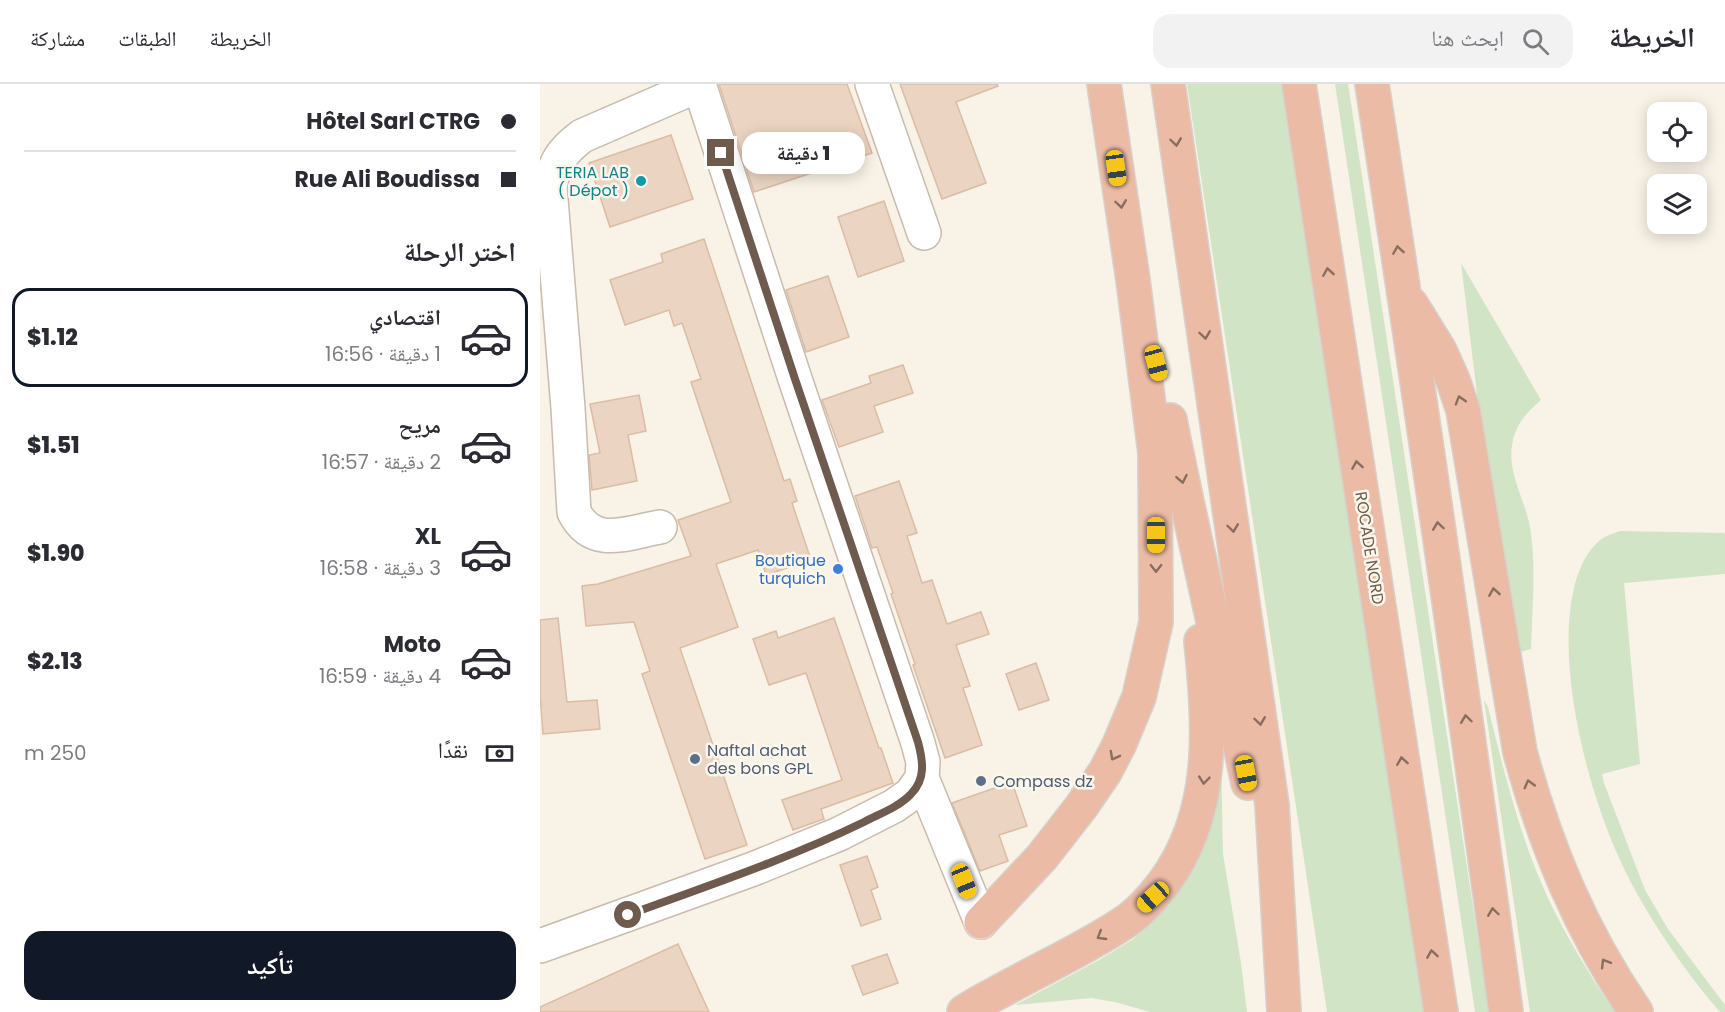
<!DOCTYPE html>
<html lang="ar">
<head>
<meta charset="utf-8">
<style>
	:root { --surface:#fff; --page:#f2f2f3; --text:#2b2b33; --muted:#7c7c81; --line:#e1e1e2; --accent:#111827 }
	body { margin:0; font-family:Poppins,"Noto Naskh Arabic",sans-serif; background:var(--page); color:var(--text); direction:rtl; height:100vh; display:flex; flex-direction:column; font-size:22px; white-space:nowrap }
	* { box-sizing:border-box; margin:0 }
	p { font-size:20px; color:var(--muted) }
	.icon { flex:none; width:33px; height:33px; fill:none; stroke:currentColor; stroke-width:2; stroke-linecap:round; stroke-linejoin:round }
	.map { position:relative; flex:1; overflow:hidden; direction:ltr }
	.details { display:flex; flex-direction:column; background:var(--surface); width:540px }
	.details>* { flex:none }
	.top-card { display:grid; align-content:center; height:132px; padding:0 24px; background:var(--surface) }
	.controls { position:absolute; left:1107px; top:18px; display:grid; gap:12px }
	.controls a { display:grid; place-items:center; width:60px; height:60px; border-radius:12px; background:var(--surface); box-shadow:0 3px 15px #0003; font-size:30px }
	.end { position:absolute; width:27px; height:27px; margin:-14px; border:8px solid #6f5b4e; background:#fff; box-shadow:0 0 0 3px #fff }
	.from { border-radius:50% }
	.bubble { position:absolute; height:42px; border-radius:18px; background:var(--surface); box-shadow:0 3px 15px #0003; font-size:20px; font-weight:800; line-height:42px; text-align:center; direction:rtl }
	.car { position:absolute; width:18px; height:36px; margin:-18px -9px; border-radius:8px; box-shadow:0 0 4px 2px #0007; background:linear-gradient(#f5c518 24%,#345 0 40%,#f5c518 0 76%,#345 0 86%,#f5c518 0) }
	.top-card b { display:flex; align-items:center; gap:21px; height:57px; font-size:22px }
	.top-card b+b { border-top:2px solid var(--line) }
	.top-card i { width:15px; height:15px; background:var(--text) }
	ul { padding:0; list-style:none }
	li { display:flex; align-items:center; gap:18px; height:99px; margin:0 12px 9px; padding:0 12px; border:3px solid transparent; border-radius:18px }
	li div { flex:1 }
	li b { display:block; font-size:22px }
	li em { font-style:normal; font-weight:800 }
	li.on { border-color:var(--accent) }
	li>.icon { width:54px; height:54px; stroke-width:1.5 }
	h2 { padding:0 24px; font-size:27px; line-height:72px }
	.pay { display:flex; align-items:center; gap:15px; height:66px; padding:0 24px; font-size:22px }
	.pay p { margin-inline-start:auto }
	.cta { display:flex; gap:12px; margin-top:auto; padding:12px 24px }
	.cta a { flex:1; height:69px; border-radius:18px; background:var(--accent); color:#fff; font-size:24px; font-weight:800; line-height:69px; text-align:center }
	header { display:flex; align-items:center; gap:36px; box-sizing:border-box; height:84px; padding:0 30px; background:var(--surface); border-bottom:2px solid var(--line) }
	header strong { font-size:28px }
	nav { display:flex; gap:33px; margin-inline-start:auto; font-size:21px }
	.search { width:420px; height:54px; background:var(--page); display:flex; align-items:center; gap:15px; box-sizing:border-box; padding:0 21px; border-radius:18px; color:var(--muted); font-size:22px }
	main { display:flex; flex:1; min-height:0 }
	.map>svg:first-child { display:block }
	.green { fill:#d1e4c6 }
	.building { fill:#ebd4c1; stroke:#dbbca4; stroke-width:1.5 }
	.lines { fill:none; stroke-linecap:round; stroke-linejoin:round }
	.minor-casing { stroke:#c9bbae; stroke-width:36 }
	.highway-casing { stroke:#d7d1cd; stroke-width:36 }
	.minor { stroke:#fff; stroke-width:33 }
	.highway { stroke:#ebbba5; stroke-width:33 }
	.oneway { stroke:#886e5f }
	.route { stroke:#6f5b4e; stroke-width:8 }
	.culture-dot { fill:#0f9aa8; stroke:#fcf7ec; stroke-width:2 }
	.shop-dot { fill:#3f7fe0; stroke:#fcf7ec; stroke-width:2 }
	.service-dot { fill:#5c6f8a; stroke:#fcf7ec; stroke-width:2 }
	.labels { text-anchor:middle; stroke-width:5; stroke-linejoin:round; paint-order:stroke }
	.culture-label { font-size:16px; fill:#0d838f; stroke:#fcf7ec; text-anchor:end }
	.street-label { font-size:16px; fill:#6f5b4e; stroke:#fcf7ec }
	.shop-label { font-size:16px; fill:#366cbe; stroke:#fcf7ec; text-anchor:end }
	.service-label { font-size:16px; fill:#4e5e75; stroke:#fcf7ec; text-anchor:start }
</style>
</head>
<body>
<header>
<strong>الخريطة</strong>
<div class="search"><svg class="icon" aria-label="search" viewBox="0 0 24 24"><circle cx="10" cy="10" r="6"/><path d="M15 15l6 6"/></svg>ابحث هنا</div>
<nav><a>الخريطة</a><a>الطبقات</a><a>مشاركة</a></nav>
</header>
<main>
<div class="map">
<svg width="1185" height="928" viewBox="0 0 1185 928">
	<rect width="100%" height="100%" fill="#f9f2e6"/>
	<!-- green -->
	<g class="green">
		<polygon points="647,0 744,0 885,928 787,928"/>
		<polygon points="795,0 808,0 949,928 935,928"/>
		<path d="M 921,179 L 1001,316 C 986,329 975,341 972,361 C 967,391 988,420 991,450 C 996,488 992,527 991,565 L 976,569 L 941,343 Z"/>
		<path d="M 1080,447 L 1184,449 L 1185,451 L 1185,490 L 1084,499 L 1100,680 L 1062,690 L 1064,699 L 1105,806 L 1128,845 L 1185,921 L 1185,928 L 1180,928 C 1142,884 1099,821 1076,767 C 1045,696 1015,576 1035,500 C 1040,483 1047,465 1063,454 C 1068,451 1074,449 1080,447 Z"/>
		<path d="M 944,616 L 948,623 C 964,688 980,754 1008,814 C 1027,854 1050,892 1075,928 L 990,928 Z"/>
		<polygon points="681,671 683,770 701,879 707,928 610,928 575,918 551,914 475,921 559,876 592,856 609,842 629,821 667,756"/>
	</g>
	<!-- building -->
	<g class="building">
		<polygon points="179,0 307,0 332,69 214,108"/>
		<polygon points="360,0 457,0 458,2 416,18 446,99 402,115"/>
		<polygon points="131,51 153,115 70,143 49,79"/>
		<polygon points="344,117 364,177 318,193 298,133"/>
		<polygon points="164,155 244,397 250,395 257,417 252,419 271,476 226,491 218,466 176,480 198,543 140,564 207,761 165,775 102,590 110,587 94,538 46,542 42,502 58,500 151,472 138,436 191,418 151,298 161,295 142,239 134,242 129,226 85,241 70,196 123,178 121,170"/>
		<polygon points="288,192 309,253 266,268 246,206"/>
		<polygon points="363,281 373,309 334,322 343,348 299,363 282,316 331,299 329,292"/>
		<polygon points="99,311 106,347 88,351 97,397 52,406 49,371 60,369 50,320"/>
		<polygon points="359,397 377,449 367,452 382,499 392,496 407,540 441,528 449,550 416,561 430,602 423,604 442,661 405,674 373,581 375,580 351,510 353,509 337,463 332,464 315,412"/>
		<polygon points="18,534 27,618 57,616 60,645 3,650 0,610 0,536"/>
		<polygon points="294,534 339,664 341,664 353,699 281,725 284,735 253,746 242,716 302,696 266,589 229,601 213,555 236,547 238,554"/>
		<polygon points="496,579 509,616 479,626 466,590"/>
		<polygon points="472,698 487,742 459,751 468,777 440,787 412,719"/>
		<polygon points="327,772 338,803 331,806 341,835 321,842 300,781"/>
		<polygon points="138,860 169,928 0,928 0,923"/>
		<polygon points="347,870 358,899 323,911 312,882"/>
	</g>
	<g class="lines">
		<defs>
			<g id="minor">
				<polyline points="332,0 384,149"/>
				<path d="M 120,443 C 86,449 53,465 34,428 L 28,324 L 10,103 C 14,79 22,67 42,52 L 159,1"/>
				<polyline points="382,694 441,838"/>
				<polyline points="0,862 213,785 299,750 354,722 371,710 382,694 383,678 378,659 255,295 159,0"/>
			</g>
			<g id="highway">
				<polyline points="628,0 732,721 744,928"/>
				<polyline points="759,0 901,928"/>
				<path d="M 832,0 C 880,309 924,618 966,928"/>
				<path d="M 871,220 L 900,267 L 913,296 L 923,326 L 980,668 C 1006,763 1040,846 1096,928"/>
				<path d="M 630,336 C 654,457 683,577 708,699"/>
				<polyline points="441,838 502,773 541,723 565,688 579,661 599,613 616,538 615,369 593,196 564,0"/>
				<path d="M 424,928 C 438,918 454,911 468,903 C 508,881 550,862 588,836 C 602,826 613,813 623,800 C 677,728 669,641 661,557"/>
			</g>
		</defs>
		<!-- minor casing -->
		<use href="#minor" class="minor-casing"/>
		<!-- highway casing -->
		<use href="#highway" class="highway-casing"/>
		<!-- minor -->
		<use href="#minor" class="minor"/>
		<!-- highway -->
		<use href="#highway" class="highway"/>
	</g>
	<!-- one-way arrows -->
	<defs><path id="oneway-chevron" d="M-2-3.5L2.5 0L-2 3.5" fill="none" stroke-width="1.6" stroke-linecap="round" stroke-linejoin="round" transform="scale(1.5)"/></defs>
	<g class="oneway">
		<use href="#oneway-chevron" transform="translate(636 58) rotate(82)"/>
		<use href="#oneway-chevron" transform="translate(581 120) rotate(82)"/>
		<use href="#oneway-chevron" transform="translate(858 166) rotate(-99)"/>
		<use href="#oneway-chevron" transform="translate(788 188) rotate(-99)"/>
		<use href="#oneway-chevron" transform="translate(665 251) rotate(82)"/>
		<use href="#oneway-chevron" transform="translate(920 316) rotate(-107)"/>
		<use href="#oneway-chevron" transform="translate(817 381) rotate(-99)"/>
		<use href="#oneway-chevron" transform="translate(642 395) rotate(79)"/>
		<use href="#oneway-chevron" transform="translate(898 442) rotate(-98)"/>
		<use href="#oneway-chevron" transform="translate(693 444) rotate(82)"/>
		<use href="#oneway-chevron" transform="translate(616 484) rotate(90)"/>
		<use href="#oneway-chevron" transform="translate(954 508) rotate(-99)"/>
		<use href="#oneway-chevron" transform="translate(926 635) rotate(-98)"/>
		<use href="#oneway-chevron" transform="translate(720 637) rotate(82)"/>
		<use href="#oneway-chevron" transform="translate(574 672) rotate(118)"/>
		<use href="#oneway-chevron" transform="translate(862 677) rotate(-99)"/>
		<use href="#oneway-chevron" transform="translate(664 696) rotate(96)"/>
		<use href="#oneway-chevron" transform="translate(989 700) rotate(-105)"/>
		<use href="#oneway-chevron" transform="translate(953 828) rotate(-98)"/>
		<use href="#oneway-chevron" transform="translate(561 852) rotate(149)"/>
		<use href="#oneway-chevron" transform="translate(892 870) rotate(-99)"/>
		<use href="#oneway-chevron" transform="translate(1065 879) rotate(-121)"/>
	</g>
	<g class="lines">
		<!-- route -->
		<path class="route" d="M 88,831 C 167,802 248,775 324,738 C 339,730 359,723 371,710 C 386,695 383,677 378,658 L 255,295 L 181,69"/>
	</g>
	<!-- markers -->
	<circle class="culture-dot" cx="101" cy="97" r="6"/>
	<circle class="shop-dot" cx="298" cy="485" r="6"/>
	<g class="service-dot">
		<circle cx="155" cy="675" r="6"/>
		<circle cx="441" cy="697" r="6"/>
	</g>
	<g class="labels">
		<!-- culture labels -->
		<g class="culture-label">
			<text x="89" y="94">TERIA LAB<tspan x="89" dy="18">( Dépot )</tspan></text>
		</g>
		<!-- street labels -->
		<g class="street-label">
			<text transform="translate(830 464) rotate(81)" y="6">ROCADE NORD</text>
		</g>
		<!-- shop labels -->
		<g class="shop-label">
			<text x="286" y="482">Boutique<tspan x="286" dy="18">turquich</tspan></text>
		</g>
		<!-- service labels -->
		<g class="service-label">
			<text x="167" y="672">Naftal achat<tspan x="167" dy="18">des bons GPL</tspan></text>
			<text x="453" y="703">Compass dz</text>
		</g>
	</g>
</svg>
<div class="controls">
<a><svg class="icon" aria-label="locate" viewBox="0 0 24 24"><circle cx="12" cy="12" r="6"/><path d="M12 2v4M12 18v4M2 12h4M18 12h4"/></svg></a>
<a><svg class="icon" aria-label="layers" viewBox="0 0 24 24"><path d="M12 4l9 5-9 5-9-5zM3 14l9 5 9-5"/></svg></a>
</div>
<i class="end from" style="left:88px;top:831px"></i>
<i class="end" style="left:181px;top:69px"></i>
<div class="bubble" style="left:202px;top:48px;width:123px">1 دقيقة</div>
<i class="car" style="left:576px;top:84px;rotate:172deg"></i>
<i class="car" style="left:616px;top:279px;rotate:165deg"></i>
<i class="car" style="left:616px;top:451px;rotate:180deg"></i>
<i class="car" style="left:706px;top:689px;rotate:169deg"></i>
<i class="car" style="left:424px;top:797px;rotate:158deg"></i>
<i class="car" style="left:613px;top:813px;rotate:228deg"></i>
</div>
<section class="details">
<div class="top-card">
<b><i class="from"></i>Hôtel Sarl CTRG</b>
<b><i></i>Rue Ali Boudissa</b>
</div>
<h2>اختر الرحلة</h2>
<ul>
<li class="on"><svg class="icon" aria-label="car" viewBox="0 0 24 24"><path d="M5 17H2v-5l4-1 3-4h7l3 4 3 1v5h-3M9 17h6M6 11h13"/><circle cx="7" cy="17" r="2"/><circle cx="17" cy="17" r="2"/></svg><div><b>اقتصادي</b><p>1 دقيقة · 16:56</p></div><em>$1.12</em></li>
<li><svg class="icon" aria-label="car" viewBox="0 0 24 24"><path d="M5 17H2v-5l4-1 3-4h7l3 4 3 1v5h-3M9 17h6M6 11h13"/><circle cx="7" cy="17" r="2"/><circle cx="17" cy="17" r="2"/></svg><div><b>مريح</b><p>2 دقيقة · 16:57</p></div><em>$1.51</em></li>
<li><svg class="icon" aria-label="car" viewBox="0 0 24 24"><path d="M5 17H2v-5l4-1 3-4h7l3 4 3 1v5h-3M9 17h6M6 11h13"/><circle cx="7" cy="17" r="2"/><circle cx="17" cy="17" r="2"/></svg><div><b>XL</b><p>3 دقيقة · 16:58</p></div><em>$1.90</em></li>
<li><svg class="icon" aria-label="car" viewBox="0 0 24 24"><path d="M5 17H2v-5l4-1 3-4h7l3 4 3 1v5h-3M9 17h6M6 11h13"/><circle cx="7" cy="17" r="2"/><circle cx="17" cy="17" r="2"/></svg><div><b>Moto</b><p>4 دقيقة · 16:59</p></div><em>$2.13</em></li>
</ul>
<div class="pay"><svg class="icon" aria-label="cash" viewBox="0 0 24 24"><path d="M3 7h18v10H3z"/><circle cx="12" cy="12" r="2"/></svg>نقدًا<p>250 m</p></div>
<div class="cta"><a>تأكيد</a></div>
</section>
</main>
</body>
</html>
